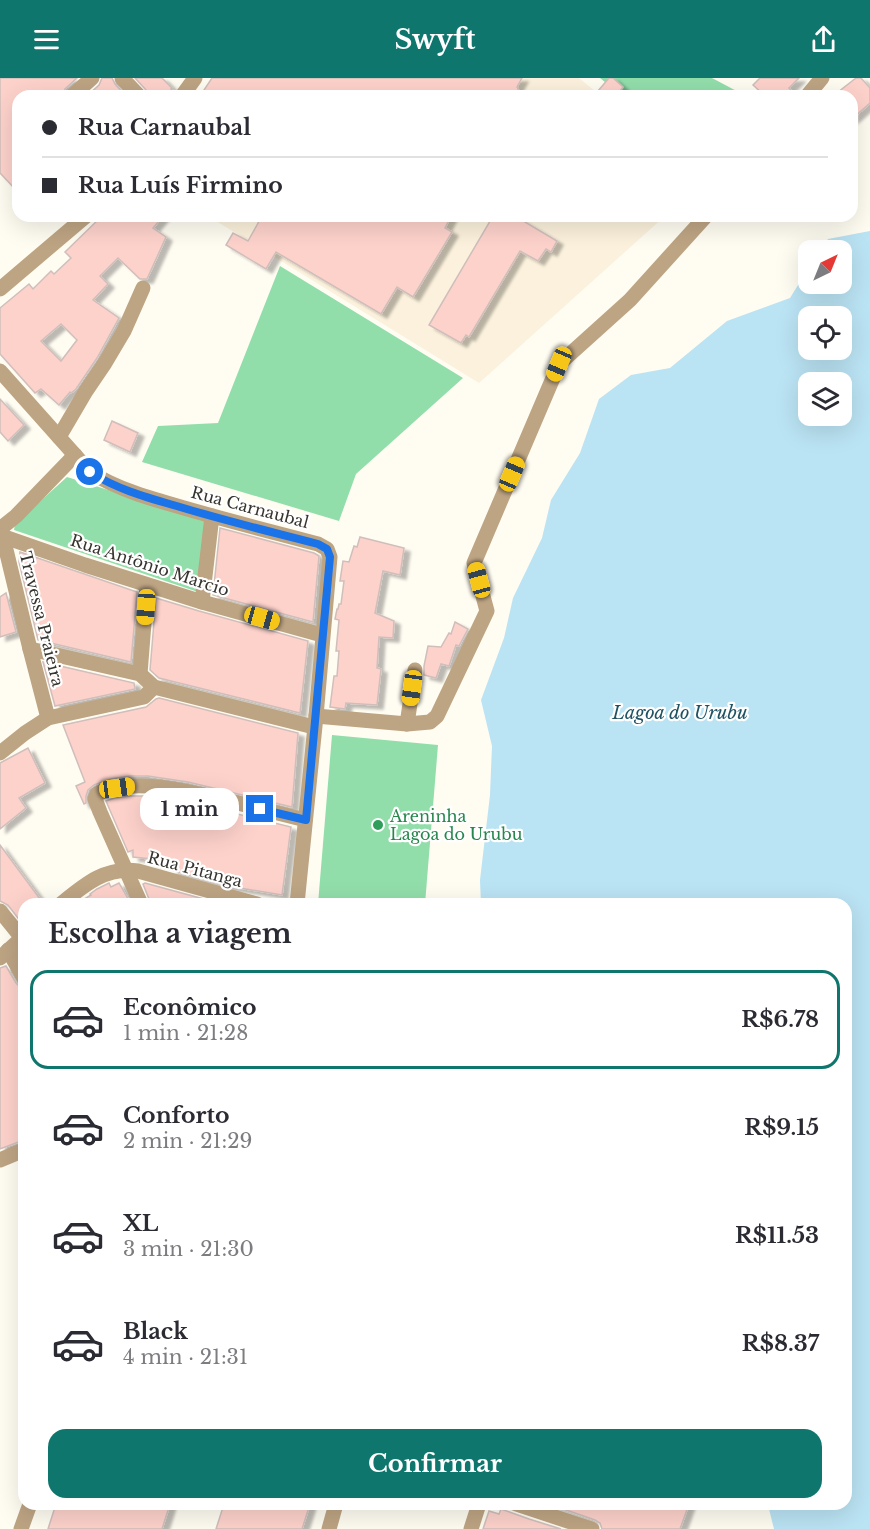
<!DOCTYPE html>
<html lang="pt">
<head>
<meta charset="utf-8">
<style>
	:root { --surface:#fff; --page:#f2f2f3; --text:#2b2b33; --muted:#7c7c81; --line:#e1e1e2; --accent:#0f766e }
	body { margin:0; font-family:"Libre Baskerville",serif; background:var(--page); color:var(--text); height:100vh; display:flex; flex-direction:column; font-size:22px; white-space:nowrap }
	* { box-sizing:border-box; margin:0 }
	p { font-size:20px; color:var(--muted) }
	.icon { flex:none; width:33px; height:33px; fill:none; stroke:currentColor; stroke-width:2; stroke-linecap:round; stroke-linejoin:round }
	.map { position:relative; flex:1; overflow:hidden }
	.sheet { position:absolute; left:18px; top:820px; width:834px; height:612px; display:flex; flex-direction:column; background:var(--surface); border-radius:18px; box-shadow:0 6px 24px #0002 }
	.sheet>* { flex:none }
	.guide { position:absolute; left:12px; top:12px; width:846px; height:132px; border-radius:18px; box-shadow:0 6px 24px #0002; display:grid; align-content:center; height:132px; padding:0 30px; background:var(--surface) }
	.needle { width:39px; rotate:43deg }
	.fabs { position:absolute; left:798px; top:162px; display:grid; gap:12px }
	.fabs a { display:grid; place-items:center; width:54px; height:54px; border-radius:12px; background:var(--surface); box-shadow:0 6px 24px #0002; font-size:30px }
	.end { position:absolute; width:27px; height:27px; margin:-14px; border:8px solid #1a73e8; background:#fff; box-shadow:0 0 0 3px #fff }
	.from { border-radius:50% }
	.bubble { position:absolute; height:42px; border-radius:18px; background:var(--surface); box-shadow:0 6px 24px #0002; font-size:20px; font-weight:800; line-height:42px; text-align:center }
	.car { position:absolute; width:18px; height:36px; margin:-18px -9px; border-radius:8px; box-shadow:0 0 4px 2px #0007; background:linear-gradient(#f5c518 24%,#345 0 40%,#f5c518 0 76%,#345 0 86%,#f5c518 0) }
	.guide b { display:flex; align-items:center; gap:21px; height:57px; font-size:22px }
	.guide b+b { border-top:2px solid var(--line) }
	.guide i { width:15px; height:15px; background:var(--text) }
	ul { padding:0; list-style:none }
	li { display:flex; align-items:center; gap:18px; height:99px; margin:0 12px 9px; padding:0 18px; border:3px solid transparent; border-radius:18px }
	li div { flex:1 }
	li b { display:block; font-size:22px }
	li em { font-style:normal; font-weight:800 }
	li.current { border-color:var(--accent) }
	li>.icon { width:54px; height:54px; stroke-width:1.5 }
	h2 { padding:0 30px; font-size:27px; line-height:72px }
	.cta { display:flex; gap:12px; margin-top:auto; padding:12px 30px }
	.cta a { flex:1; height:69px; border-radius:18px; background:var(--accent); color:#fff; font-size:24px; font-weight:800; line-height:69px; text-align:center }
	header { display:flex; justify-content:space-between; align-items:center; height:78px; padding:0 30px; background:var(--accent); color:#fff; font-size:27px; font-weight:800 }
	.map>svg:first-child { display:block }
	.industrial { fill:#fbf1dc }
	.green { fill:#92deab }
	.water { fill:#bae3f3; fill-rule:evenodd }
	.building { fill:#fdd2cb; stroke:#d0bebb; stroke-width:1.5; fill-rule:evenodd; filter:url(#shadow) }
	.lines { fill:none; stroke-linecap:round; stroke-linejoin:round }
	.minor { stroke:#bda483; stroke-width:15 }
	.route { stroke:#1a73e8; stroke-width:8 }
	.leisure-dot { fill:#2e9e5b; stroke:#fff; stroke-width:2 }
	.labels { text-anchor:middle; stroke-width:4.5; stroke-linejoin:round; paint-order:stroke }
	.street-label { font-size:16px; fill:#36342e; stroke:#fff }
	.leisure-label { font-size:16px; fill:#27864d; stroke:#fff; text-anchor:start }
	.water-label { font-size:18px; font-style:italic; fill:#1f5263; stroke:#fff }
</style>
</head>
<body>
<header><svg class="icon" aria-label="menu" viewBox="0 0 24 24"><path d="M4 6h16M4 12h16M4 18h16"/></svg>Swyft<svg class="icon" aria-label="share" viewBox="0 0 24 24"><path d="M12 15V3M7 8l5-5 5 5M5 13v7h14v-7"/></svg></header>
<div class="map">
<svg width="870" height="1451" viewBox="0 0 870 1451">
	<defs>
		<filter id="shadow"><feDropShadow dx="6" dy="4" stdDeviation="1.5" flood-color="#0004"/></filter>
	</defs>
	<rect width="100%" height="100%" fill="#fffcf2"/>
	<!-- industrial -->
	<g class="industrial">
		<polygon points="243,0 579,0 601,18 235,18"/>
		<polygon points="208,138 665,138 479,305"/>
	</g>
	<!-- green -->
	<g class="green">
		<polygon points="600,0 712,0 746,18 622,18"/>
		<polygon points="280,188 463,300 356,396 339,443 142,384 158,348 218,345"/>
		<polygon points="67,399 207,443 201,515 14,452 15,446"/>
		<polygon points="332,657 438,667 425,826 318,826"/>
	</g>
	<!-- water -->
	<path class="water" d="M 870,153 L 870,1451 L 774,1451 L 768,1427 L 846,1426 L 846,826 L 481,826 L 480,802 L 490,717 L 492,668 L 481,622 L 504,560 L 513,520 L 542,460 L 551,422 L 580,375 L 599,321 L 631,297 L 670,290 L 727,243 L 790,220 L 808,191 L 808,206 L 842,206 L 842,172 L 821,172 L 828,161 ZM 808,238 L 842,238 L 842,272 L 808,272 ZM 808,304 L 842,304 L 842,338 L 808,338 Z"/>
	<!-- building -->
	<g class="building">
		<polygon points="0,0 77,0 65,11 62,18 18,18 18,114 0,95"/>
		<polygon points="102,0 112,0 115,6 126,18 87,18 99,7"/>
		<polygon points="135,0 162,0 172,10 171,11 174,13 172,18 148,18 146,12"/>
		<polygon points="212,0 522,0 517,9 522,18 200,18"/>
		<polygon points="609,0 613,0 623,9 616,18 604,18 598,13"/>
		<polygon points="760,0 799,0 789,10 796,18 765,18 753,7"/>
		<polygon points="856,0 861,0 870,10 870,25 852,41 852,18 833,18"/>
		<path d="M 102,138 L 163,138 L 153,150 L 166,159 L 147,201 L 140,201 L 118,180 L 100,198 L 108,206 L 93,222 L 119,240 L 97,280 L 76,311 L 71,315 L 70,314 L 59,327 L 41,311 L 35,315 L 0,276 L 0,230 L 29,206 L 33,211 L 51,193 L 54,196 L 71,180 L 65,174 ZM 61,246 L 77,262 L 61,283 L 41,263 Z"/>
		<polygon points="262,138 451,138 445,150 452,154 413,219 397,209 381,236 276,174 266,191 226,167 233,155 248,163"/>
		<polygon points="493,138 515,138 557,163 551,174 546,171 538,183 520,173 469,259 466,257 461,265 429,247"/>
		<polygon points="0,321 24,347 8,363 0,354"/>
		<polygon points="112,343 138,355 130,374 104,362"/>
		<polygon points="220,450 314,475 319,478 313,544 213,517"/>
		<polygon points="360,459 404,470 400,497 383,493 375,535 394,543 393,560 379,559 377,590 381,591 377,627 346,625 345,631 330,629 334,598 337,598 339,573 336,573 339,542 335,541 337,531 338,531 339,526 341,526 344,503 340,503 343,483 349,484 354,468 357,469"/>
		<polygon points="20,474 137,514 131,584 38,562 19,484"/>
		<polygon points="6,515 16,554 0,559 0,519"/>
		<polygon points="156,520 199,533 308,563 300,635 159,600 150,592"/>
		<polygon points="455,544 468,551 459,568 456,567 449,588 441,586 436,600 424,597 424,588 428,568 441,569 449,555 451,556"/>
		<polygon points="43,584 134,605 135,611 55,628"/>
		<polygon points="159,620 298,655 292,729 188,704 148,698 130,698 111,701 94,707 88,712 86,718 86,725 84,726 76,708 85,704 63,647 146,629 156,621"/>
		<polygon points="28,670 45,705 19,720 26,730 0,751 0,685"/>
		<polygon points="130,718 148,718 184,723 291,749 282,817 228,808 171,792 178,788 151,784 151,781 133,779 133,772 128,774 106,723 115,720"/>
		<polygon points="0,767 40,821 34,826 24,826 24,841 21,844 8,827 0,823"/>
		<polygon points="109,805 111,809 119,805 131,826 76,826 91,817 90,816 97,811"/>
		<polygon points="145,805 222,826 151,826 143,806"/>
		<polygon points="6,888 16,905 20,909 24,910 24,1062 0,1071 0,890"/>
		<polygon points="56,1426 170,1426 162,1451 48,1451"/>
		<polygon points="224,1426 310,1426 302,1451 216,1451"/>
		<polygon points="549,1426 689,1426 680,1451 602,1451 600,1445 595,1442"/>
		<polygon points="501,1431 529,1441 561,1451 483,1451 489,1433 499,1436"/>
	</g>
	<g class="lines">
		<!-- minor -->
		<g class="minor">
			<polyline points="122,0 139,18"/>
			<polyline points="72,18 92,0"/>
			<polyline points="182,18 195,0"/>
			<polyline points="807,18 822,0"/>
			<polyline points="0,211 86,138"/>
			<path d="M 0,293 L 90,394 C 119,412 152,421 184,430 C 229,443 273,454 318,466 L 327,471 L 330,479 L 316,638 L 297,826"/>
			<polyline points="59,359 86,313 105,285 124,253 143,210"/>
			<polyline points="0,451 16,438 75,377"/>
			<polyline points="1,451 30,571 48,640"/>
			<polyline points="2,458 85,487 202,524 322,557"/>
			<polyline points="202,524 212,438"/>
			<polyline points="30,571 140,596 154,609 314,649"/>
			<polyline points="140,596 147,507"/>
			<polyline points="316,638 407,646 430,644 437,638 487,533 474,485 559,286 630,222 706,138"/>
			<polyline points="407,646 415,592"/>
			<polyline points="0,675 25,655 48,640 144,619 154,609"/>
			<path d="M 61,826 C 84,807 106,788 138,793 L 257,826"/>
			<path d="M 141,826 L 100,734 L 95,721 L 97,716 C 135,697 199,716 238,725 C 260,731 283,736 305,742"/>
			<polyline points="0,833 22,860"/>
			<polyline points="8,872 24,900"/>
			<polyline points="0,880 24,858"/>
			<polyline points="0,1082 24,1072"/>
			<polyline points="516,1426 592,1451"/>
			<polyline points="21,1451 30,1426"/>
			<polyline points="329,1451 336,1426"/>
			<polyline points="471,1451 479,1426"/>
		</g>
	</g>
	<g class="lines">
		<!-- route -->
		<path class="route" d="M 90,394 C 118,412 149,420 180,429 C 226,443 272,454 318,466 L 327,471 L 330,479 L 306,742 L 260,731"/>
	</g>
	<!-- markers -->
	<circle class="leisure-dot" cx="378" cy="747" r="6"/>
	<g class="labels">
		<!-- street labels -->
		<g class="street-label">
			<text transform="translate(250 429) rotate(15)" y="6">Rua Carnaubal</text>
			<text transform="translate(150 487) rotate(18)" y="6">Rua Antônio Marcio</text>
			<text transform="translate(42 541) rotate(76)" y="6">Travessa Praieira</text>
			<text transform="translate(195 791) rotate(15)" y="6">Rua Pitanga</text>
		</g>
		<!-- leisure labels -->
		<g class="leisure-label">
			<text x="390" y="744">Areninha<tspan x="390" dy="18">Lagoa do Urubu</tspan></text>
		</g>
		<!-- water labels -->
		<g class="water-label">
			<text x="680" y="641">Lagoa do Urubu</text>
		</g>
	</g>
</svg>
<div class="fabs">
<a><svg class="needle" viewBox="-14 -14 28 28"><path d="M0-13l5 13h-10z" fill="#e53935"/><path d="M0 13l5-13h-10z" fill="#7c7c81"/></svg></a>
<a><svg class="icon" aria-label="locate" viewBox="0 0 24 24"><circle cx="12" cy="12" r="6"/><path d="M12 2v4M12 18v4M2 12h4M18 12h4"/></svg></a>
<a><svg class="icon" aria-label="layers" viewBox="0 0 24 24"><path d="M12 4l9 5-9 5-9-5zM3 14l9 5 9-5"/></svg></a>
</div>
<i class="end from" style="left:90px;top:394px"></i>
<i class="end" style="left:260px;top:731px"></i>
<div class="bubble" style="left:140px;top:710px;width:99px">1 min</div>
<i class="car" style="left:559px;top:286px;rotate:203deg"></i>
<i class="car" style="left:512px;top:396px;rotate:23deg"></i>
<i class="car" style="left:479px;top:502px;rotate:345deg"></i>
<i class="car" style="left:146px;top:529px;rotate:184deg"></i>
<i class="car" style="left:262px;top:540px;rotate:106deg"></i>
<i class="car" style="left:412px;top:610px;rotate:188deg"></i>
<i class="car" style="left:117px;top:710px;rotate:82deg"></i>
<div class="guide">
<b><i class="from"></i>Rua Carnaubal</b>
<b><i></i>Rua Luís Firmino</b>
</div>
<section class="sheet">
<h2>Escolha a viagem</h2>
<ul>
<li class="current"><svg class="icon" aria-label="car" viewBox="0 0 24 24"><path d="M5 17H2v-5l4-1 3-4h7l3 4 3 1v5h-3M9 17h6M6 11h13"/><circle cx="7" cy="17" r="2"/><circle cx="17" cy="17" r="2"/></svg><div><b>Econômico</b><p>1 min · 21:28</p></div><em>R$6.78</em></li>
<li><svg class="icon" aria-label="car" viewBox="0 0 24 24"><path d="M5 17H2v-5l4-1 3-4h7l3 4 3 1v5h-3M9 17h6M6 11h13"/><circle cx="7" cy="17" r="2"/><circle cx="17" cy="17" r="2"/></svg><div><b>Conforto</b><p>2 min · 21:29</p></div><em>R$9.15</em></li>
<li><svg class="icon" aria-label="car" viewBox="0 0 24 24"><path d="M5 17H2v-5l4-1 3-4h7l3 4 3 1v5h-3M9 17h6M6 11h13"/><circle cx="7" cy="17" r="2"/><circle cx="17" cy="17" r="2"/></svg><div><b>XL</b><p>3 min · 21:30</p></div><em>R$11.53</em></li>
<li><svg class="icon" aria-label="car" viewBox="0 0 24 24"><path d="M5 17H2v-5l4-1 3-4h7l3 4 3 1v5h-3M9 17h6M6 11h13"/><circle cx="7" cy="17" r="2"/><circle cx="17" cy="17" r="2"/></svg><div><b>Black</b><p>4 min · 21:31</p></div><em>R$8.37</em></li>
</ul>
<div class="cta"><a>Confirmar</a></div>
</section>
</div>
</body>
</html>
